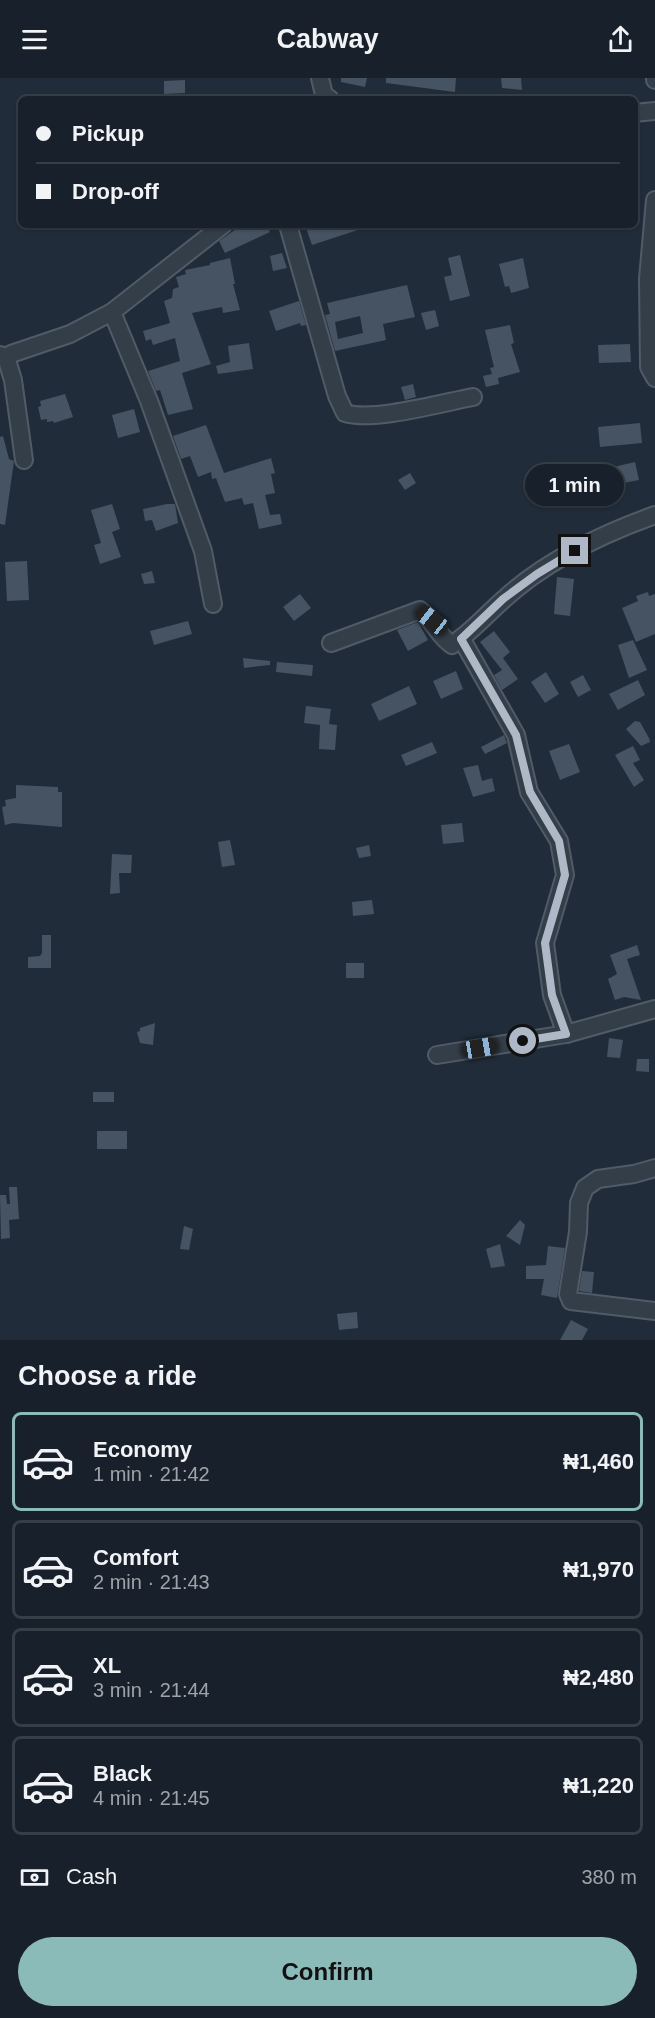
<!DOCTYPE html>
<html lang="en">
<head>
<meta charset="utf-8">
<style>
	:root { --surface:#18212b; --page:#212933; --text:#f1f3f6; --muted:#9fa3a9; --line:#363e47; --accent:#8bbbb9 }
	body { margin:0; font-family:Arial,sans-serif; background:var(--page); color:var(--text); height:100vh; display:flex; flex-direction:column; font-size:22px; white-space:nowrap }
	* { box-sizing:border-box; margin:0 }
	p { font-size:20px; color:var(--muted) }
	.icon { flex:none; width:33px; height:33px; fill:none; stroke:currentColor; stroke-width:2; stroke-linecap:round; stroke-linejoin:round }
	.map { position:relative; height:1262px; overflow:hidden }
	.sheet { display:flex; flex-direction:column; background:var(--surface); flex:1 }
	.sheet>* { flex:none }
	.guide { position:absolute; left:18px; top:18px; width:620px; height:132px; border-radius:9px; box-shadow:0 2px 4px #0004,0 0 0 2px var(--line); display:grid; align-content:center; height:132px; padding:0 18px; background:var(--surface) }
	.end { position:absolute; width:27px; height:27px; margin:-14px; border:8px solid #aeb8c6; background:#111; box-shadow:0 0 0 3px #111 }
	.from { border-radius:50% }
	.bubble { position:absolute; height:42px; border-radius:21px; background:var(--surface); box-shadow:0 2px 4px #0004,0 0 0 2px var(--line); font-size:20px; font-weight:700; line-height:42px; text-align:center }
	.car { position:absolute; width:18px; height:36px; margin:-18px -9px; border-radius:8px; box-shadow:0 0 4px 2px #0007; background:linear-gradient(#222 24%,#8ab4d8 0 40%,#222 0 76%,#8ab4d8 0 86%,#222 0) }
	.guide b { display:flex; align-items:center; gap:21px; height:57px; font-size:22px }
	.guide b+b { border-top:2px solid var(--line) }
	.guide i { width:15px; height:15px; background:var(--text) }
	ul { padding:0; list-style:none }
	li { display:flex; align-items:center; gap:18px; height:99px; margin:0 12px 9px; padding:0 6px; border:3px solid var(--line); border-radius:9px }
	li div { flex:1 }
	li b { display:block; font-size:22px }
	li em { font-style:normal; font-weight:700 }
	li.active { border-color:var(--accent) }
	li>.icon { width:54px; height:54px; stroke-width:1.5 }
	h2 { padding:0 18px; font-size:27px; line-height:72px }
	.pay { display:flex; align-items:center; gap:15px; height:66px; padding:0 18px; font-size:22px }
	.pay p { margin-inline-start:auto }
	.primary-button { display:flex; gap:12px; margin-top:auto; padding:12px 18px }
	.primary-button a { flex:1; height:69px; border-radius:36px; background:var(--accent); color:#111; font-size:24px; font-weight:700; line-height:69px; text-align:center }
	header { display:flex; justify-content:space-between; align-items:center; height:78px; padding:0 18px; background:var(--surface); font-size:27px; font-weight:700 }
	.map>svg:first-child { display:block }
	.building { fill:#455363; fill-rule:evenodd }
	.lines { fill:none; stroke-linecap:round; stroke-linejoin:round }
	.minor-casing { stroke:#515b67; stroke-width:20 }
	.minor { stroke:#333e49; stroke-width:16 }
	.route { stroke:#aeb8c6; stroke-width:8 }
</style>
</head>
<body>
<header><svg class="icon" aria-label="menu" viewBox="0 0 24 24"><path d="M4 6h16M4 12h16M4 18h16"/></svg>Cabway<svg class="icon" aria-label="share" viewBox="0 0 24 24"><path d="M12 15V3M7 8l5-5 5 5M5 13v7h14v-7"/></svg></header>
<div class="map">
<svg width="655" height="1262" viewBox="0 0 655 1262">
	<rect width="100%" height="100%" fill="#202c39"/>
	<!-- building -->
	<g class="building">
		<polygon points="341,0 367,0 365,9 341,4"/>
		<polygon points="386,0 456,0 455,14 386,5"/>
		<polygon points="501,0 521,0 522,12 502,10"/>
		<polygon points="185,2 185,15 164,16 164,3"/>
		<polygon points="242,147 267,147 270,154 225,175 219,163"/>
		<polygon points="305,147 367,147 367,149 312,167"/>
		<polygon points="282,175 287,190 273,193 270,178"/>
		<polygon points="460,177 470,218 450,223 444,199 452,197 448,180"/>
		<polygon points="230,180 235,206 233,206 240,232 223,235 222,229 192,235 211,286 182,295 193,331 168,337 160,312 156,313 148,293 180,283 175,260 153,267 151,261 146,263 143,253 170,245 164,223 172,220 173,211 179,209 176,199 186,196 185,192 210,187 210,185"/>
		<polygon points="523,180 529,210 511,215 509,208 505,209 499,186"/>
		<path d="M 407,207 L 415,239 L 383,246 L 386,262 L 335,273 L 325,237 L 330,236 L 327,225 ZM 360,238 L 363,255 L 338,261 L 335,244 Z"/>
		<polygon points="299,223 306,247 301,248 300,245 276,253 269,233"/>
		<polygon points="435,232 439,248 426,252 421,235"/>
		<polygon points="510,247 514,265 511,266 520,294 498,300 499,306 486,309 483,298 492,296 490,290 494,289 485,252"/>
		<polygon points="249,265 253,291 218,296 216,288 230,284 228,268"/>
		<polygon points="630,266 631,284 599,285 598,267"/>
		<polygon points="413,306 416,319 405,322 401,309"/>
		<polygon points="65,316 73,339 54,345 53,343 47,344 47,341 41,342 38,329 41,328 40,323"/>
		<polygon points="134,331 140,354 118,360 112,337"/>
		<polygon points="640,345 642,365 600,369 598,349"/>
		<polygon points="206,347 224,395 271,380 275,395 271,396 275,415 265,417 270,437 280,436 282,446 259,451 253,425 244,427 242,420 225,424 216,400 212,401 211,394 198,399 190,378 181,381 173,358"/>
		<polygon points="3,358 9,381 14,383 5,447 0,446 0,359"/>
		<polygon points="635,384 639,402 608,408 605,391"/>
		<polygon points="410,395 416,405 405,412 398,402"/>
		<polygon points="112,426 120,451 112,454 121,479 100,486 94,467 101,465 91,432"/>
		<polygon points="167,426 175,426 178,445 156,453 152,442 145,443 143,431"/>
		<polygon points="27,483 29,522 7,523 5,484"/>
		<polygon points="152,493 155,505 144,506 141,496"/>
		<polygon points="557,499 574,501 570,538 554,536"/>
		<polygon points="648,514 649,518 655,516 655,556 636,564 622,530 638,523 636,518"/>
		<polygon points="300,516 311,530 294,543 283,529"/>
		<polygon points="188,543 192,556 154,567 150,553"/>
		<polygon points="418,544 428,562 408,573 397,552"/>
		<polygon points="494,553 510,574 503,580 518,601 502,612 494,597 502,592 480,564"/>
		<polygon points="633,562 647,592 629,600 618,567"/>
		<polygon points="243,580 270,583 270,587 244,590"/>
		<polygon points="277,584 313,587 312,598 276,594"/>
		<polygon points="456,593 463,611 441,621 433,603"/>
		<polygon points="546,594 559,616 545,625 531,604"/>
		<polygon points="583,597 591,612 578,619 570,604"/>
		<polygon points="638,602 645,617 618,632 609,616"/>
		<polygon points="409,608 417,626 379,643 371,626"/>
		<polygon points="306,628 331,631 329,646 337,647 335,672 319,671 320,647 304,645"/>
		<polygon points="635,643 640,644 649,660 650,664 641,668 626,651"/>
		<polygon points="504,657 507,665 485,676 481,669"/>
		<polygon points="432,664 437,675 406,688 401,677"/>
		<polygon points="569,666 580,694 560,702 549,673"/>
		<polygon points="633,668 640,682 633,685 644,702 634,709 615,677"/>
		<polygon points="478,687 482,703 492,700 495,713 473,719 463,690"/>
		<polygon points="16,707 58,709 58,714 62,714 62,749 13,745 5,747 2,729 6,728 5,722 16,720"/>
		<polygon points="462,745 464,764 443,766 441,747"/>
		<polygon points="230,762 235,787 222,789 218,764"/>
		<polygon points="369,767 371,778 359,780 356,770"/>
		<polygon points="112,776 132,777 131,795 119,795 120,815 110,816"/>
		<polygon points="372,822 374,836 353,838 352,824"/>
		<polygon points="42,857 51,857 51,890 28,890 28,879 40,878 42,875"/>
		<polygon points="637,867 640,877 627,881 641,922 624,919 615,922 608,901 617,896 610,877"/>
		<rect x="346" y="885" width="18" height="15"/>
		<polygon points="155,945 153,967 140,965 137,954 140,953 140,950"/>
		<polygon points="609,960 623,962 620,980 607,979"/>
		<polygon points="637,981 649,981 649,994 636,993"/>
		<rect x="93" y="1014" width="21" height="10"/>
		<rect x="97" y="1053" width="30" height="18"/>
		<polygon points="9,1109 17,1109 19,1141 9,1142 10,1160 1,1161 0,1117 6,1117 7,1126 10,1126"/>
		<polygon points="520,1142 525,1147 520,1167 506,1158"/>
		<polygon points="184,1148 193,1151 189,1172 180,1171"/>
		<polygon points="500,1166 505,1188 491,1190 486,1171"/>
		<polygon points="548,1168 565,1170 557,1220 541,1217 544,1201 526,1201 526,1188 546,1187"/>
		<polygon points="582,1193 594,1194 592,1215 579,1213"/>
		<polygon points="357,1234 358,1250 339,1252 337,1236"/>
		<polygon points="571,1242 588,1251 582,1262 560,1262"/>
	</g>
	<g class="lines">
		<defs>
			<g id="minor">
				<polyline points="320,0 324,17 330,21"/>
				<polyline points="655,0 655,2"/>
				<polyline points="634,35 655,33"/>
				<polyline points="655,122 648,201 649,289 655,300"/>
				<path d="M 288,147 L 337,318 L 345,335 C 373,344 441,325 473,319"/>
				<polyline points="11,276 70,256 112,234"/>
				<polyline points="0,277 6,279 13,302 24,382"/>
				<polyline points="213,526 203,473 149,323 112,234 223,147"/>
				<polyline points="461,560 516,657 529,714 559,763 565,797 545,865 552,917 566,956"/>
				<path d="M 331,565 L 420,532 C 434,543 438,558 452,567 C 471,554 486,537 503,522 C 545,483 602,456 655,437"/>
				<polyline points="437,977 566,956 655,931"/>
				<polyline points="655,1090 634,1096 598,1101 585,1110 579,1125 578,1154 568,1216 571,1223 655,1233"/>
			</g>
		</defs>
		<!-- minor casing -->
		<use href="#minor" class="minor-casing"/>
		<!-- minor -->
		<use href="#minor" class="minor"/>
	</g>
	<g class="lines">
		<!-- route -->
		<polyline class="route" points="523,963 566,956 552,917 545,865 565,797 559,763 530,714 516,657 461,561 503,521 537,496 575,473"/>
	</g>
</svg>
<i class="end from" style="left:523px;top:963px"></i>
<i class="end" style="left:575px;top:473px"></i>
<div class="bubble" style="left:525px;top:386px;width:99px">1 min</div>
<i class="car" style="left:432px;top:542px;rotate:308deg"></i>
<i class="car" style="left:480px;top:970px;rotate:81deg"></i>
<div class="guide">
<b><i class="from"></i>Pickup</b>
<b><i></i>Drop-off</b>
</div>
</div>
<section class="sheet">
<h2>Choose a ride</h2>
<ul>
<li class="active"><svg class="icon" aria-label="car" viewBox="0 0 24 24"><path d="M5 17H2v-5l4-1 3-4h7l3 4 3 1v5h-3M9 17h6M6 11h13"/><circle cx="7" cy="17" r="2"/><circle cx="17" cy="17" r="2"/></svg><div><b>Economy</b><p>1 min · 21:42</p></div><em>₦1,460</em></li>
<li><svg class="icon" aria-label="car" viewBox="0 0 24 24"><path d="M5 17H2v-5l4-1 3-4h7l3 4 3 1v5h-3M9 17h6M6 11h13"/><circle cx="7" cy="17" r="2"/><circle cx="17" cy="17" r="2"/></svg><div><b>Comfort</b><p>2 min · 21:43</p></div><em>₦1,970</em></li>
<li><svg class="icon" aria-label="car" viewBox="0 0 24 24"><path d="M5 17H2v-5l4-1 3-4h7l3 4 3 1v5h-3M9 17h6M6 11h13"/><circle cx="7" cy="17" r="2"/><circle cx="17" cy="17" r="2"/></svg><div><b>XL</b><p>3 min · 21:44</p></div><em>₦2,480</em></li>
<li><svg class="icon" aria-label="car" viewBox="0 0 24 24"><path d="M5 17H2v-5l4-1 3-4h7l3 4 3 1v5h-3M9 17h6M6 11h13"/><circle cx="7" cy="17" r="2"/><circle cx="17" cy="17" r="2"/></svg><div><b>Black</b><p>4 min · 21:45</p></div><em>₦1,220</em></li>
</ul>
<div class="pay"><svg class="icon" aria-label="cash" viewBox="0 0 24 24"><path d="M3 7h18v10H3z"/><circle cx="12" cy="12" r="2"/></svg>Cash<p>380 m</p></div>
<div class="primary-button"><a>Confirm</a></div>
</section>
</body>
</html>
